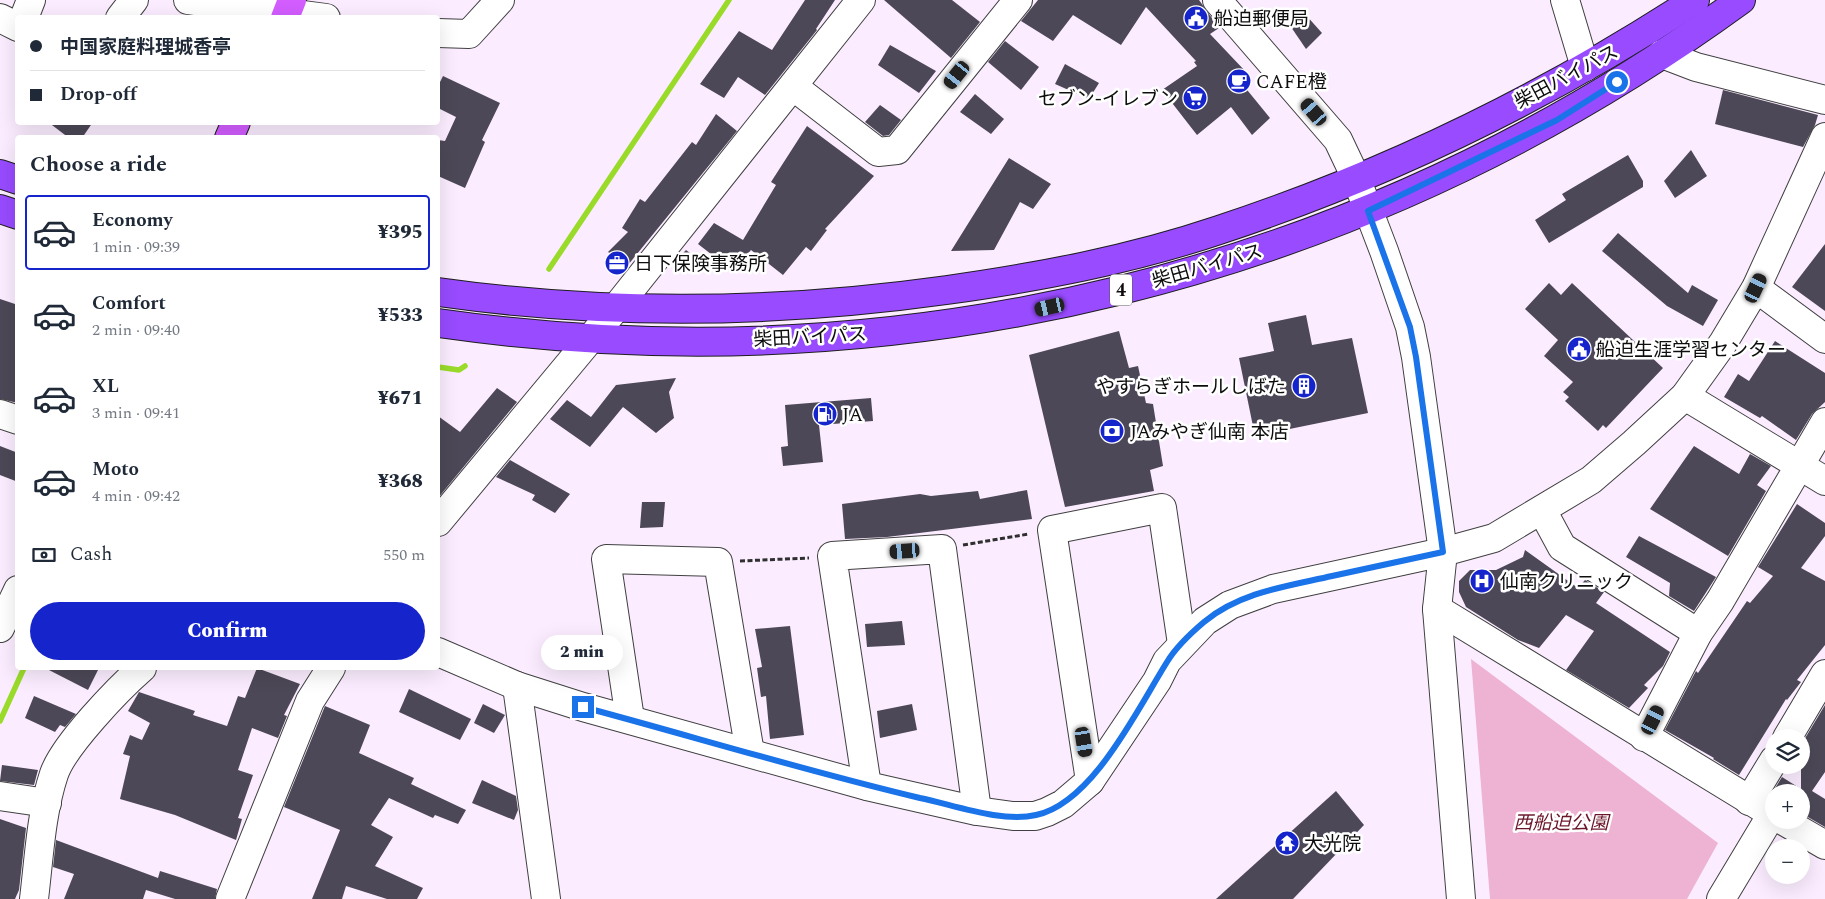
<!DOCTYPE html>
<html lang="en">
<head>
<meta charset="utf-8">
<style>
	:root { --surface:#fff; --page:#f6f6f7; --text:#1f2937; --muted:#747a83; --line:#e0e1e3; --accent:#1624cb }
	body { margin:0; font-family:Spectral,"Noto Sans JP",serif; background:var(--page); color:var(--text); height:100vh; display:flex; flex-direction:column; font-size:19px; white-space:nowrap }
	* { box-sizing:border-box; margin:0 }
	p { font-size:16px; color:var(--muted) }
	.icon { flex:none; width:28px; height:28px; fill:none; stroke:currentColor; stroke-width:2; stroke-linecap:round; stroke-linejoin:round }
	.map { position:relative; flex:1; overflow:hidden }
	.side { position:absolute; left:15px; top:135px; width:425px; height:535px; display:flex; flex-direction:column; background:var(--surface); border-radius:5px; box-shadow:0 5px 20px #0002 }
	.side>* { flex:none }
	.banner { position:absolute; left:15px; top:15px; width:425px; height:110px; border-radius:5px; box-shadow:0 5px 20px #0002; display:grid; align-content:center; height:110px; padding:0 15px; background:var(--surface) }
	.fabs { position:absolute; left:1765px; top:729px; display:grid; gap:10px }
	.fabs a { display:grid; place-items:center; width:45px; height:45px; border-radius:50%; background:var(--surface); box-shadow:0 5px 20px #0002; font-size:25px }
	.end { position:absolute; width:22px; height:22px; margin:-11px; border:6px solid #1a73e8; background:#fff; box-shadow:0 0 0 2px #fff }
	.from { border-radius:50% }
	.bubble { position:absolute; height:35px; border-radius:18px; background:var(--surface); box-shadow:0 5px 20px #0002; font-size:16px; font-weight:800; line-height:35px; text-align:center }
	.car { position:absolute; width:15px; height:30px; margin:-15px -8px; border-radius:6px; box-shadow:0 0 4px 1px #0007; background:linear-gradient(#222 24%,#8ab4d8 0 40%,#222 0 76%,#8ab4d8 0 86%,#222 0) }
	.banner b { display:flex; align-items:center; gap:18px; height:48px; font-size:19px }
	.banner b+b { border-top:1px solid var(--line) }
	.banner i { width:12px; height:12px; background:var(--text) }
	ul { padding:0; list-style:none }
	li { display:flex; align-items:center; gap:15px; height:75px; margin:0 10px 8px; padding:0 5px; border:2px solid transparent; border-radius:5px }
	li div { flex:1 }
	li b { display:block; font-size:19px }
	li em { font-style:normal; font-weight:800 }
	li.current { border-color:var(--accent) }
	li>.icon { width:45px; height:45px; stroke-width:1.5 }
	h2 { padding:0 15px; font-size:22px; line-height:60px }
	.pay { display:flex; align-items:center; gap:12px; height:55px; padding:0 15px; font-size:19px }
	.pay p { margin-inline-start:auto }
	.primary-button { display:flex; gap:10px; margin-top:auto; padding:10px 15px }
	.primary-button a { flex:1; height:58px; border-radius:30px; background:var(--accent); color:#fff; font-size:20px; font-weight:800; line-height:58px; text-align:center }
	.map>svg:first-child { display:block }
	.green { fill:#eeb2d3 }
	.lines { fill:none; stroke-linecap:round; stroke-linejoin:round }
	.stream { stroke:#9adb2a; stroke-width:5.5 }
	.building { fill:#4d4857 }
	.minor-casing { stroke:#404040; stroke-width:30 }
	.major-casing { stroke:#1e1e1e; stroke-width:30 }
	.highway-casing { stroke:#1e1e1e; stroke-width:30 }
	.path { stroke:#2f2f2f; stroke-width:3; stroke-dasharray:5 2.5; stroke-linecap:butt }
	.minor { stroke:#fff; stroke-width:28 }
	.major { stroke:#d35dff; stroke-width:28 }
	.highway { stroke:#984bff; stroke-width:28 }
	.route { stroke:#1a73e8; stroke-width:6 }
	.labels { text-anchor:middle; stroke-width:5; stroke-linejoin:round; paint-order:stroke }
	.shield { fill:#fff; stroke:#565656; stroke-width:1 }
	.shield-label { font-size:18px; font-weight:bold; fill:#0d0d0d }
	.poi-label { font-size:19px; fill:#0d0d0d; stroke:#fff; text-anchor:start }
	.street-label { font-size:19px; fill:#0d0d0d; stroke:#fff }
	.park-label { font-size:19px; font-style:italic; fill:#6b162b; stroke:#fff }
</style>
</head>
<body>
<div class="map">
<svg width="1825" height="899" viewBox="0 0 1825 899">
	<rect width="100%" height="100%" fill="#fbedff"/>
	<!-- green -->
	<polygon class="green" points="1471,659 1718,843 1687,899 1490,899"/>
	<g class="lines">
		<!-- stream -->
		<g class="stream">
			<polyline points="549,269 729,0"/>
			<polyline points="438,367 459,370 465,366"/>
			<polyline points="0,721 24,668"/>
		</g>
	</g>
	<!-- building -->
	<g class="building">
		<polygon points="805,0 835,0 816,29 817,30 765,95 738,77 724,98 700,84 739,31 772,50"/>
		<polygon points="884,0 952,0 980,22 951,58"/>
		<polygon points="1038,0 1199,0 1219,28 1210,34 1247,73 1239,80 1270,118 1252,135 1231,107 1197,135 1162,90 1197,66 1194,62 1196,61 1146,7 1121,45 1073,15 1053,41 1021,21"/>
		<polygon points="1305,14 1322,33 1306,49 1291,27"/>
		<polygon points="1005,41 1039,67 1021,90 988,62"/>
		<polygon points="890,45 936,71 919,93 878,65"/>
		<polygon points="1065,64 1099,83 1089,99 1055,84"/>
		<polygon points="443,76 500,103 482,140 485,142 465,188 438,176 438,140 445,141 456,117 438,108 438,86"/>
		<polygon points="1723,90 1818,115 1815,125 1803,147 1715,124"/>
		<polygon points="975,94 1004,119 991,134 960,112"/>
		<polygon points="880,105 901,120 889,135 883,136 865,122"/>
		<polygon points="716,114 737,131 628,265 608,252 628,232 622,228 640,199 645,202 692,142 696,145"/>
		<polygon points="48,122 93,122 82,138 69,138"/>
		<polygon points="807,126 874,176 825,229 827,230 811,251 806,247 783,275 751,250 733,271 698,244 714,223 743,240 776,185 771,182"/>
		<polygon points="1691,150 1707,176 1675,198 1664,181"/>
		<polygon points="1628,155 1643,181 1643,187 1549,243 1535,220 1566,200 1562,194"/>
		<polygon points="1009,158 1051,184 1033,209 1020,202 994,250 951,251"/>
		<polygon points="1618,233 1688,293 1692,285 1718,300 1703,326 1667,306 1602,251"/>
		<polygon points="1825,244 1825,311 1792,287"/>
		<polygon points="686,250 698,259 688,272 674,263"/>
		<polygon points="1549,283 1561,295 1572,283 1663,368 1606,428 1603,425 1598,431 1565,401 1569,397 1563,392 1573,382 1544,356 1558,340 1525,309"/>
		<polygon points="0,299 18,305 18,403 0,399"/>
		<polygon points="1306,315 1312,345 1352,338 1368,413 1255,436 1239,358 1274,351 1268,323"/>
		<polygon points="1119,331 1129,368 1138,366 1146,403 1153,404 1163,466 1150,470 1154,491 1065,507 1029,355"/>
		<polygon points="1775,341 1825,373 1825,402 1812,414 1796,440 1762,416 1760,418 1724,397 1738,374 1749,381"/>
		<polygon points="676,378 669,392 674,418 656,433 623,407 590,447 550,419 567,400 591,417 616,385"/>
		<polygon points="497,388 517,402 438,498 438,416 460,432"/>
		<polygon points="871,398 873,421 819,425 823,462 783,466 781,447 788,446 785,405"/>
		<polygon points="0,446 18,453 18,482 0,475"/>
		<polygon points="1694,446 1739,474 1750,454 1771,466 1757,485 1766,491 1728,556 1650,509"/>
		<polygon points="510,460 570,494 555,513 532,500 535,495 496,477"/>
		<polygon points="1027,490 1032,519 887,537 845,539 842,504 920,494 931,496 978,491 980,499"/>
		<polygon points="642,502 665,502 663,527 640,528"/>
		<polygon points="1797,504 1825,523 1825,536 1801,568 1825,581 1825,645 1797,680 1801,682 1787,700 1786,699 1739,775 1713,759 1714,758 1665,730 1696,671 1698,673 1747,601 1750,603 1773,576 1758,567"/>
		<polygon points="1639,536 1716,577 1694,611 1669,596 1670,583 1626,557"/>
		<polygon points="1525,550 1578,588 1585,580 1604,592 1596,603 1670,652 1663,666 1644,685 1648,688 1629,708 1566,670 1594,631 1566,615 1539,648 1518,640 1466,607 1459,592 1459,581 1470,570 1496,570 1523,557"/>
		<polygon points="902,621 905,645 867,647 865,624"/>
		<polygon points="790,626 804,735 770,739 766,696 761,697 757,668 762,667 755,629"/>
		<polygon points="45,668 99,668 88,690"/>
		<polygon points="257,668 300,684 284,715 287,716 278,738 252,728 238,770 253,775 238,818 242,819 236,840 175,815 120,799 130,756 123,754 130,735 142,740 150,723 128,711 139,692 195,711 193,715 227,726 238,696 245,698"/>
		<polygon points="409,689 471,719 460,740 399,712"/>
		<polygon points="34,696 76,714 65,727 60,725 55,732 25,718"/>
		<polygon points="483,704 505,715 494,733 474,723"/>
		<polygon points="912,704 917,730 880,738 877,711"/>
		<polygon points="1825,705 1825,772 1812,791 1825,799 1825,827 1801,813 1801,792 1774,792 1774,797 1771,795 1782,777 1801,789 1801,745"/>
		<polygon points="325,706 370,725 359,753 414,778 411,784 466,810 458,824 435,815 433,818 389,798 371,825 393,837 375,866 423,888 417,899 387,899 346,886 342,899 312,899 340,830 284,807"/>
		<polygon points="2,765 38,770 34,785 0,781"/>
		<polygon points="482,780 516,796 518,810 514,820 472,803"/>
		<polygon points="1336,791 1364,825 1293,899 1216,899"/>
		<polygon points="0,819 26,828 19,890 15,899 0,899"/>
		<polygon points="56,840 158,878 160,871 217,889 215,899 175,899 146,890 143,899 64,899 74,874 53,867"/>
	</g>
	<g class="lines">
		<defs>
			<g id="minor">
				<polyline points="188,0 326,18"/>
				<polyline points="1217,0 1338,140 1356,178 1384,251 1410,327 1416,357 1443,552 1437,609 1461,899"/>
				<polyline points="1565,0 1585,67"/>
				<polyline points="0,18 18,27"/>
				<polyline points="24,18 31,0"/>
				<polyline points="120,18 134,0"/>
				<polyline points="438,33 469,34 500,0"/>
				<polyline points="1662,54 1696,67 1825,100"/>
				<polyline points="794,87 878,152 897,150 1018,0"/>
				<polyline points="1756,288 1825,339"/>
				<polyline points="1685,396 1825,481"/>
				<polyline points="0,414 18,420"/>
				<polyline points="1542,510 1562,547 1698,633"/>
				<polyline points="438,522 615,309 861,0"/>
				<polyline points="1437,609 1774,815"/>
				<polyline points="0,628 18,590"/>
				<polyline points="438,652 517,686 583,707 867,786 977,811 1013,816 1035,816 1047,812 1063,804 1090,781 1157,681 1167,661 1205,621 1230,605 1273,589 1443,552 1494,538 1591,480 1634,443 1685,396 1723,343 1756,288 1825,137"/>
				<polyline points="517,686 546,899"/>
				<polyline points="630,719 606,559 718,562 750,753"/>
				<polyline points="1644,737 1698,633 1720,601 1825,422"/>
				<polyline points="1787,738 1825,674"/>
				<polyline points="1090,781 1052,530 1162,508 1182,644"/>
				<polyline points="867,786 832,556 942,549 977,811"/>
				<polyline points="0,796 47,803"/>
				<polyline points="1749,801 1774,760"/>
				<polyline points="1782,820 1825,845"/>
				<path d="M 34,899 C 39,858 41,813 54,774 C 64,745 118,689 142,668"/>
				<polyline points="230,899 310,701 331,668"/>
				<polyline points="1721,899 1772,814"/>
			</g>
			<g id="major">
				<polyline points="285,18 292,0"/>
				<polyline points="229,138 236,122"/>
			</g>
			<g id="highway">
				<polyline points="0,174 18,180"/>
				<polyline points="0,209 18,215"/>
				<path d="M 438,292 C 609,316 775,314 947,290 C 1039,277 1130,260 1219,230 C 1386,175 1548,96 1695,0"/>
				<path d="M 438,323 C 902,389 1361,277 1741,0"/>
			</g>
		</defs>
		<!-- minor casing -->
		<use href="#minor" class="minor-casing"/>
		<!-- major casing -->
		<use href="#major" class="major-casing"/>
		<!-- highway casing -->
		<use href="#highway" class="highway-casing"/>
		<!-- path -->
		<g class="path">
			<polyline points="963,545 1029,534"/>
			<polyline points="740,561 809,558"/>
		</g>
		<!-- minor -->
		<use href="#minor" class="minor"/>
		<!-- major -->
		<use href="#major" class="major"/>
		<!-- highway -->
		<use href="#highway" class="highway"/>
	</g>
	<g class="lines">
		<!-- route -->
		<path class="route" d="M 583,707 C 695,737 806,771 920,798 C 954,805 1002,823 1036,815 C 1093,803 1138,708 1167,662 C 1176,647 1191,633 1204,622 C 1240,592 1288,586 1332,576 C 1369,568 1406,560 1443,552 L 1416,357 L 1410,327 L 1368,211 L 1557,120 L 1617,82"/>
	</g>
	<!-- icons -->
	<defs>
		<symbol id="civic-disc" viewBox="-11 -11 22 22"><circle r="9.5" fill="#1624cb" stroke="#fff"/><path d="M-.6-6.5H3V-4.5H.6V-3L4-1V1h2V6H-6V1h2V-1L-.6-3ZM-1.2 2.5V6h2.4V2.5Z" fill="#fff"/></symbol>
		<symbol id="cafe-disc" viewBox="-11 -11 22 22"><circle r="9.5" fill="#1624cb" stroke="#fff"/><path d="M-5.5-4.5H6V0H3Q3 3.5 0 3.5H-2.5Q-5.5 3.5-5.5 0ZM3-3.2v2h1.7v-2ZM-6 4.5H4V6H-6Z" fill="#fff"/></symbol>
		<symbol id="supermarket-disc" viewBox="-11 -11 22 22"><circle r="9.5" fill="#1624cb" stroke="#fff"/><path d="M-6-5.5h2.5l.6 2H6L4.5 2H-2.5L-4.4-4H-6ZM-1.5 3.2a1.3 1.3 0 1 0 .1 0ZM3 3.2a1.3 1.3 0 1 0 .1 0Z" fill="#fff"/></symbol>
		<symbol id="office-disc" viewBox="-11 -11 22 22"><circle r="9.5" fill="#1624cb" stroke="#fff"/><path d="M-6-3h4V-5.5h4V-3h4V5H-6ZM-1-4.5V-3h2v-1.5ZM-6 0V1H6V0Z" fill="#fff"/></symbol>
		<symbol id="building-disc" viewBox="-11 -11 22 22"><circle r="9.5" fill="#1624cb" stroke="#fff"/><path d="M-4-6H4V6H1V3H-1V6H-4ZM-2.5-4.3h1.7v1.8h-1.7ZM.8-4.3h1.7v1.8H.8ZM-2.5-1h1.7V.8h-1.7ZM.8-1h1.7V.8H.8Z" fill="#fff"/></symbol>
		<symbol id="fuel-disc" viewBox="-11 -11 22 22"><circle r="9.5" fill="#1624cb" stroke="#fff"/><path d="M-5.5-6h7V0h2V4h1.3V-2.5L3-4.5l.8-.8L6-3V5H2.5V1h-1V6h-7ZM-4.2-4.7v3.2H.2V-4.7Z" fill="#fff"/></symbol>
		<symbol id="bank-disc" viewBox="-11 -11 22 22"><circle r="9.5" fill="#1624cb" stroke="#fff"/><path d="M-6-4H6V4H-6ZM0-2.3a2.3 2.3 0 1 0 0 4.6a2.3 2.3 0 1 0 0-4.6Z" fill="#fff"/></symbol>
		<symbol id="hospital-disc" viewBox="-11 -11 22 22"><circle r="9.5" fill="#1624cb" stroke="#fff"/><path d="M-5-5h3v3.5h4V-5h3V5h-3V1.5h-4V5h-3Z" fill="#fff"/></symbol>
		<symbol id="temple-disc" viewBox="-11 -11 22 22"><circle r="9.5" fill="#1624cb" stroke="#fff"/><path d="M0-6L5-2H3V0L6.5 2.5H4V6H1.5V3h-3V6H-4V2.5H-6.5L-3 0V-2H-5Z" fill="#fff"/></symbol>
	</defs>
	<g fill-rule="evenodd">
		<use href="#civic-disc" x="1182" y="4" width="28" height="28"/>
		<use href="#cafe-disc" x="1225" y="67" width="28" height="28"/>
		<use href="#supermarket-disc" x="1181" y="84" width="28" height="28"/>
		<use href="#office-disc" x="603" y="249" width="28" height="28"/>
		<use href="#civic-disc" x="1565" y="335" width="28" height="28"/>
		<use href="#building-disc" x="1290" y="372" width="28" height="28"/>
		<use href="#fuel-disc" x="811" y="400" width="28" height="28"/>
		<use href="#bank-disc" x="1098" y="417" width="28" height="28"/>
		<use href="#hospital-disc" x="1468" y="567" width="28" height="28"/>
		<use href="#temple-disc" x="1273" y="829" width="28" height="28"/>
	</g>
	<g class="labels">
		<!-- shield labels -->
		<rect class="shield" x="1110" y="274.5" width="22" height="31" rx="4"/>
		<g class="shield-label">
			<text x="1121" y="296">4</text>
		</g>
		<!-- poi labels -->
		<g class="poi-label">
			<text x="1214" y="25">船迫郵便局</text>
			<text x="1256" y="88">CAFE橙</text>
			<text x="1178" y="105" text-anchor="end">セブン-イレブン</text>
			<text x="634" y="270">日下保険事務所</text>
			<text x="1596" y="356">船迫生涯学習センター</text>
			<text x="1286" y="393" text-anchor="end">やすらぎホールしばた</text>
			<text x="842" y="421">JA</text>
			<text x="1130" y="438">JAみやぎ仙南 本店</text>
			<text x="1500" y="588">仙南クリニック</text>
			<text x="1304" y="850">大光院</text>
		</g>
		<!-- street labels -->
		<g class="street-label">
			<text transform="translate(1566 76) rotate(-28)" y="7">柴田バイパス</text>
			<text transform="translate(1207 265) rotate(-16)" y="7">柴田バイパス</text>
			<text transform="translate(810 336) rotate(-3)" y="7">柴田バイパス</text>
		</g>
		<!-- park labels -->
		<g class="park-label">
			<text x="1561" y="829">西船迫公園</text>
		</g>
	</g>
</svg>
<div class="fabs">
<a><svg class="icon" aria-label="layers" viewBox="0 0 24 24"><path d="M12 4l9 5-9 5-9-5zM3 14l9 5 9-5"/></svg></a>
<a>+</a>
<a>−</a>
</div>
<i class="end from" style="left:1617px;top:82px"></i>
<i class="end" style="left:583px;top:707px"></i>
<div class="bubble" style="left:541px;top:635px;width:82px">2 min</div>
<i class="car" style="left:957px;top:75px;rotate:219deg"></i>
<i class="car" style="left:1314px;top:112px;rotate:319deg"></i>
<i class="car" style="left:1756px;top:288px;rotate:25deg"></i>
<i class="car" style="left:1050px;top:307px;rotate:257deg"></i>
<i class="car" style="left:905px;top:551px;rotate:266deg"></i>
<i class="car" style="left:1653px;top:720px;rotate:27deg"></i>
<i class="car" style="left:1084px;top:742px;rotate:171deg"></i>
<div class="banner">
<b><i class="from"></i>中国家庭料理城香亭</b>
<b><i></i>Drop-off</b>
</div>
<section class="side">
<h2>Choose a ride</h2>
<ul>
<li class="current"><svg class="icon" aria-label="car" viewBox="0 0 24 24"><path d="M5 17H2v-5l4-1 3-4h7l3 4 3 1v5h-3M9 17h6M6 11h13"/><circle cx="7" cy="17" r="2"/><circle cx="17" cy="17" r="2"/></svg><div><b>Economy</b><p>1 min · 09:39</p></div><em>¥395</em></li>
<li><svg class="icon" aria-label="car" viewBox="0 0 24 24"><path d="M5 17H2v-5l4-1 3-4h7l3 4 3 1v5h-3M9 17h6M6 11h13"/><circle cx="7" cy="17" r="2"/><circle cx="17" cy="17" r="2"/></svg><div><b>Comfort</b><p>2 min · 09:40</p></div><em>¥533</em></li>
<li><svg class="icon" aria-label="car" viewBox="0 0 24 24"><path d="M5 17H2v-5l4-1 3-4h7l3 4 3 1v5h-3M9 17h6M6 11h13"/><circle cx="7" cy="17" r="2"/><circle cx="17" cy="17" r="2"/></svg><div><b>XL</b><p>3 min · 09:41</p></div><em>¥671</em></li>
<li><svg class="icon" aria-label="car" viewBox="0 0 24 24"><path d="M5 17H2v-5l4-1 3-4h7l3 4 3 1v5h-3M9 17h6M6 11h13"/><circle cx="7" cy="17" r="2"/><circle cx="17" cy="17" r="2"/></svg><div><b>Moto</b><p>4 min · 09:42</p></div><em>¥368</em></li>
</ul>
<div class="pay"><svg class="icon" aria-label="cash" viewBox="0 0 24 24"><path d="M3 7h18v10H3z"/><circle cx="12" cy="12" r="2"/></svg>Cash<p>550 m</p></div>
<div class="primary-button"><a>Confirm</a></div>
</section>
</div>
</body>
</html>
